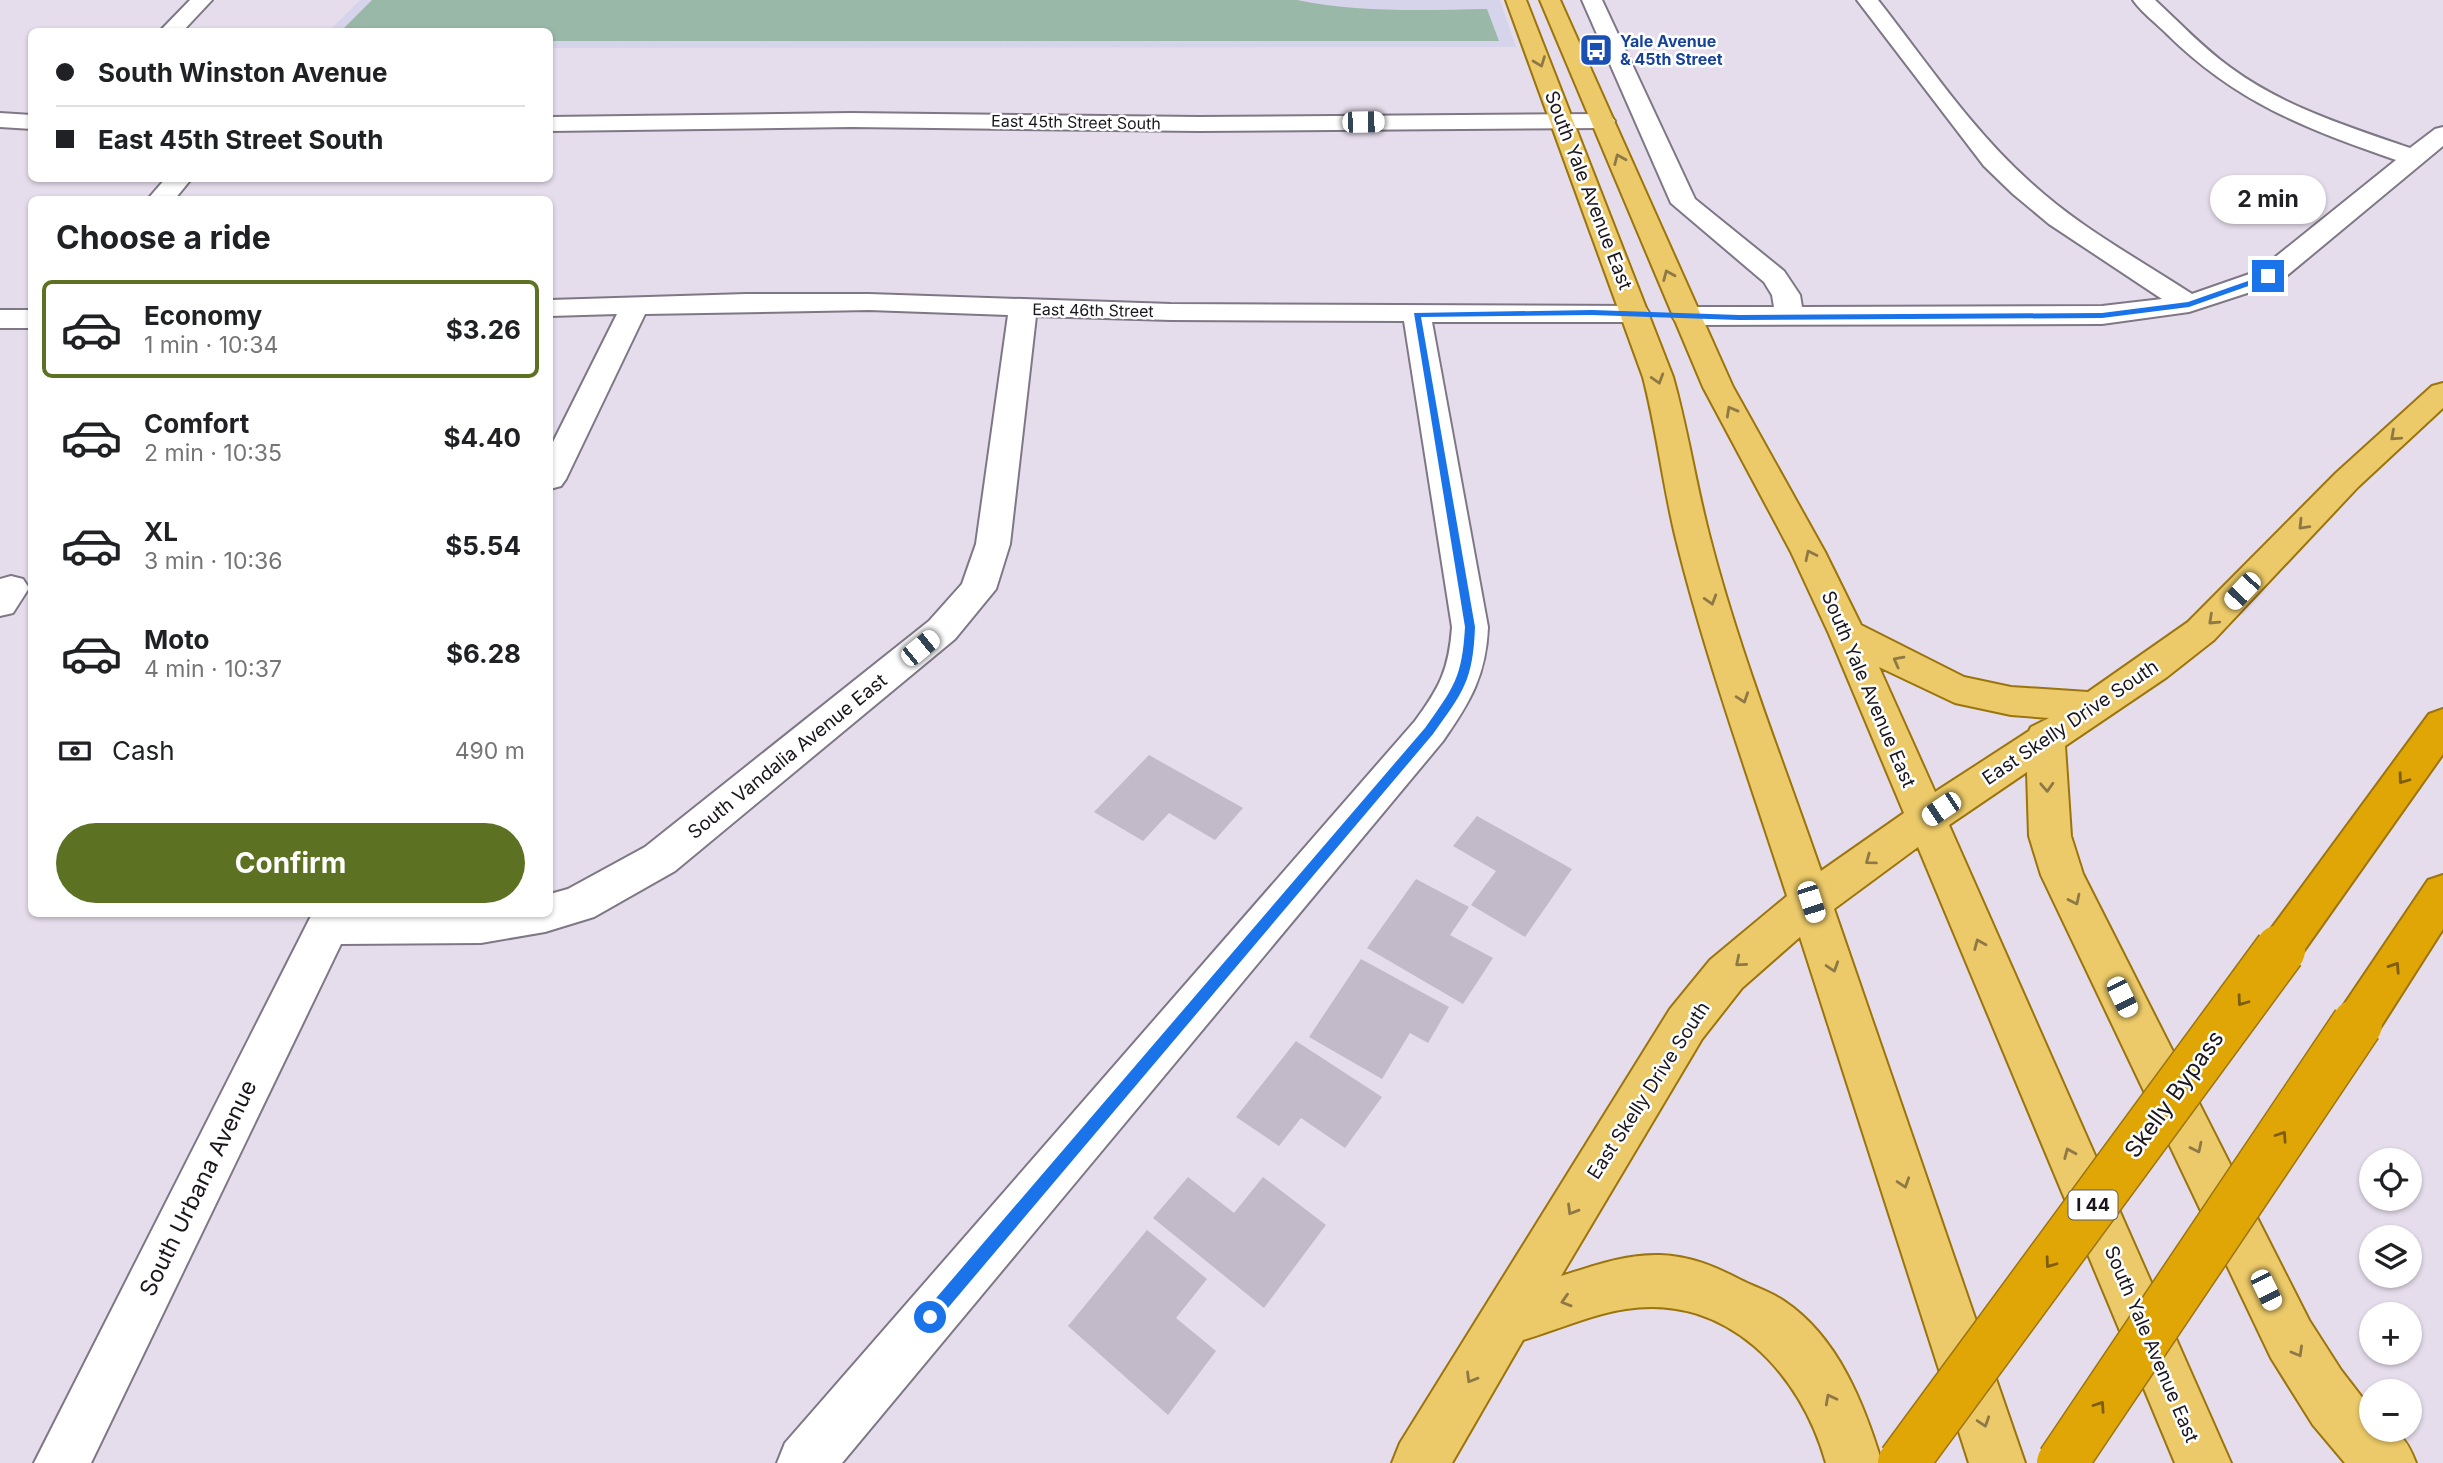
<!DOCTYPE html>
<html lang="en">
<head>
<meta charset="utf-8">
<style>
	:root { --surface:#fff; --page:#f6f6f6; --text:#202124; --muted:#757577; --line:#e0e0e0; --accent:#5c7122 }
	body { margin:0; font-family:Inter,sans-serif; background:var(--page); color:var(--text); height:100vh; display:flex; flex-direction:column; font-size:26px; white-space:nowrap }
	* { box-sizing:border-box; margin:0 }
	p { font-size:23px; color:var(--muted) }
	.icon { flex:none; width:38px; height:38px; fill:none; stroke:currentColor; stroke-width:2; stroke-linecap:round; stroke-linejoin:round }
	.map { position:relative; flex:1; overflow:hidden }
	.sheet { position:absolute; left:28px; top:196px; width:525px; height:721px; display:flex; flex-direction:column; background:var(--surface); border-radius:10px; box-shadow:0 2px 5px #0004 }
	.sheet>* { flex:none }
	.hud { position:absolute; left:28px; top:28px; width:525px; height:154px; border-radius:10px; box-shadow:0 2px 5px #0004; display:grid; align-content:center; height:154px; padding:0 28px; background:var(--surface) }
	.controls { position:absolute; left:2359px; top:1148px; display:grid; gap:14px }
	.controls a { display:grid; place-items:center; width:63px; height:63px; border-radius:50%; background:var(--surface); box-shadow:0 2px 5px #0004; font-size:35px }
	.end { position:absolute; width:32px; height:32px; margin:-16px; border:9px solid #1a73e8; background:#fff; box-shadow:0 0 0 4px #fff }
	.from { border-radius:50% }
	.bubble { position:absolute; height:49px; border-radius:24px; background:var(--surface); box-shadow:0 2px 5px #0004; font-size:23px; font-weight:700; line-height:49px; text-align:center }
	.car { position:absolute; width:21px; height:42px; margin:-21px -10px; border-radius:9px; box-shadow:0 0 5px 2px #0007; background:linear-gradient(#fff 24%,#345 0 40%,#fff 0 76%,#345 0 86%,#fff 0) }
	.hud b { display:flex; align-items:center; gap:24px; height:66px; font-size:26px }
	.hud b+b { border-top:2px solid var(--line) }
	.hud i { width:18px; height:18px; background:var(--text) }
	ul { padding:0; list-style:none }
	li { display:flex; align-items:center; gap:21px; height:98px; margin:0 14px 10px; padding:0 14px; border:4px solid transparent; border-radius:10px }
	li div { flex:1 }
	li b { display:block; font-size:26px }
	li em { font-style:normal; font-weight:700 }
	li.selected { border-color:var(--accent) }
	li>.icon { width:63px; height:63px; stroke-width:1.5 }
	h2 { padding:0 28px; font-size:32px; line-height:84px }
	.pay { display:flex; align-items:center; gap:18px; height:77px; padding:0 28px; font-size:26px }
	.pay p { margin-inline-start:auto }
	.cta { display:flex; gap:14px; margin-top:auto; padding:14px 28px }
	.cta a { flex:1; height:80px; border-radius:42px; background:var(--accent); color:#fff; font-size:28px; font-weight:700; line-height:80px; text-align:center }
	.map>svg:first-child { display:block }
	.education { fill:#d6d4ea }
	.green { fill:#9ab8a8 }
	.building { fill:#c3bac9 }
	.lines { fill:none; stroke-linecap:round; stroke-linejoin:round }
	.minor-casing { stroke:#7f7785; stroke-width:4 }
	.major-casing { stroke:#9b740d; stroke-width:4 }
	.highway-casing { stroke:#9b740d; stroke-width:4 }
	.minor { fill:#fff; fill-rule:evenodd }
	.major { fill:#ecca69; fill-rule:evenodd }
	.highway { fill:#e0a605; fill-rule:evenodd }
	.highway-bridge-far1-casing { stroke:#9b740d; stroke-width:42; stroke-linecap:butt }
	.highway-bridge-casing { stroke:#9b740d; stroke-width:53; stroke-linecap:butt }
	.highway-bridge-far1 { stroke:#e0a605; stroke-width:38 }
	.highway-bridge { stroke:#e0a605; stroke-width:50 }
	.oneway { stroke:#8e7946 }
	.oneway2 { stroke:#7d5e10 }
	.route { fill:#1a73e8 }
	.labels { text-anchor:middle; stroke-width:5; stroke-linejoin:round; paint-order:stroke }
	.far-transit-label { font-size:16px; font-weight:bold; fill:#164399; stroke:#fff; text-anchor:start }
	.far-street-label { font-size:16px; fill:#1a161c; stroke:#fff }
	.shield { fill:#fff; stroke:#5f5c60; stroke-width:2 }
	.shield-label { font-size:18px; font-weight:bold; fill:#1a161c }
	.street-label { font-size:19px; fill:#1a161c; stroke:#fff }
	.near-street-label { font-size:23px; fill:#1a161c; stroke:#fff }
</style>
</head>
<body>
<div class="map">
<svg width="2443" height="1463" viewBox="0 0 2443 1463">
	<rect width="100%" height="100%" fill="#e6ddec"/>
	<!-- education -->
	<polygon class="education" points="360,0 1500,0 1516,47 550,48 550,32 328,32"/>
	<!-- green -->
	<path class="green" d="M 372,0 L 1297,0 C 1358,13 1425,10 1487,9 L 1499,41 L 550,41 L 550,32 L 341,31 Z"/>
	<!-- building -->
	<g class="building">
		<polygon points="1149,755 1243,808 1215,840 1169,813 1143,841 1094,812"/>
		<polygon points="1477,816 1572,869 1525,937 1471,905 1496,871 1453,846"/>
		<polygon points="1416,879 1469,907 1450,935 1493,958 1463,1004 1367,948"/>
		<polygon points="1361,959 1449,1007 1428,1043 1410,1033 1382,1079 1309,1037"/>
		<polygon points="1296,1041 1382,1097 1345,1148 1301,1118 1279,1146 1236,1117"/>
		<polygon points="1188,1177 1234,1213 1263,1177 1326,1225 1264,1308 1153,1218"/>
		<polygon points="1147,1230 1207,1279 1176,1318 1216,1351 1168,1415 1068,1326"/>
	</g>
	<g class="lines">
		<defs>
			<g id="minor">
				<polygon points="190,0 212,0 182,32 159,32"/>
				<path d="M 1582,0 L 1602,0 L 1695,199 L 1784,271 L 1800,295 L 1802,307 L 2102,306 L 2162,299 L 2049,224 L 2013,194 L 1984,166 L 1857,0 L 1878,0 C 1926,61 1971,129 2029,181 C 2077,226 2137,258 2192,294 L 2258,271 L 2396,160 C 2305,128 2237,103 2167,34 C 2156,23 2142,13 2133,0 L 2155,0 C 2180,23 2203,48 2231,68 C 2284,107 2349,127 2410,148 L 2435,129 L 2443,127 L 2443,146 L 2278,283 L 2189,312 L 2102,324 L 1686,325 L 1676,322 L 1672,316 L 1676,310 L 1686,307 L 1774,307 L 1772,295 L 1764,282 L 1671,203 Z"/>
				<polygon points="0,113 32,115 32,129 0,127"/>
				<polygon points="851,113 1199,117 1603,114 1611,116 1615,121 1611,126 1603,128 1199,131 851,127 550,131 550,117"/>
				<polygon points="166,178 192,178 174,200 147,200"/>
				<path d="M 746,294 L 869,294 L 1171,304 L 1636,306 L 1646,308 L 1650,314 L 1646,320 L 1636,322 L 1432,322 L 1488,627 C 1486,676 1470,702 1443,741 L 842,1463 L 777,1463 L 785,1443 L 1415,721 C 1440,687 1449,669 1452,627 L 1404,321 L 1171,320 L 1036,316 L 1010,544 L 996,589 L 955,639 L 675,871 L 594,917 L 545,932 L 481,943 L 341,944 L 91,1463 L 34,1463 L 312,914 L 550,914 L 550,894 L 568,889 L 645,847 L 929,621 L 962,584 L 976,544 L 1008,315 L 869,310 L 645,314 L 566,479 L 561,486 L 550,489 L 550,448 L 617,314 L 550,316 L 550,300 Z"/>
				<rect x="0" y="310" width="32" height="18"/>
				<polygon points="11,576 23,579 29,588 13,613 0,616 0,579"/>
			</g>
			<path id="major" d="M 1506,0 L 1526,0 L 1673,377 C 1688,430 1696,485 1710,538 C 1739,651 1783,761 1821,871 L 1904,813 L 1829,634 L 1791,552 L 1703,387 L 1540,0 L 1560,0 L 1733,387 L 1825,552 L 1861,625 L 1964,677 L 2011,687 L 2088,692 L 2188,622 L 2336,473 L 2432,386 L 2443,383 L 2443,408 L 2358,487 L 2214,640 L 2167,677 L 2065,746 L 2071,836 L 2083,874 L 2309,1320 L 2341,1370 L 2371,1409 L 2371,1430 C 2400,1430 2406,1437 2416,1463 L 2345,1463 L 2313,1425 L 2271,1358 L 2041,875 L 2029,836 L 2027,772 L 1949,825 L 2231,1463 L 2175,1463 L 1918,847 L 1834,909 L 2025,1463 L 1969,1463 L 1800,937 L 1742,988 L 1702,1039 L 1561,1276 C 1593,1266 1625,1254 1660,1255 C 1690,1256 1714,1266 1741,1280 C 1755,1287 1771,1292 1784,1301 C 1838,1337 1864,1404 1882,1463 L 1826,1463 C 1801,1373 1727,1293 1626,1309 C 1592,1314 1557,1330 1523,1340 L 1452,1463 L 1392,1463 L 1400,1443 L 1670,1009 L 1710,960 L 1787,896 C 1749,778 1706,660 1676,539 C 1663,486 1657,431 1643,377 ZM 1879,667 L 1955,703 L 2011,715 L 2049,718 L 2031,727 L 2029,731 L 1935,792 Z"/>
			<g id="highway">
				<polygon points="2443,709 2443,754 2298,959 2283,965 2268,959 2261,946 2268,933 2429,714"/>
				<polygon points="2443,875 2443,929 2373,1039 2357,1045 2341,1039 2334,1024 2341,1009 2428,880"/>
			</g>
		</defs>
		<!-- minor casing -->
		<use href="#minor" class="minor-casing"/>
		<!-- major casing -->
		<use href="#major" class="major-casing"/>
		<!-- highway casing -->
		<use href="#highway" class="highway-casing"/>
		<!-- minor -->
		<use href="#minor" class="minor"/>
		<!-- major -->
		<use href="#major" class="major"/>
		<!-- highway -->
		<use href="#highway" class="highway"/>
		<defs>
			<polyline id="highway-bridge-far1" points="2279,952 2283,946"/>
			<g id="highway-bridge">
				<polyline points="1903,1463 2280,950"/>
				<polyline points="2062,1463 2357,1024"/>
			</g>
		</defs>
		<!-- highway-bridge-far1 casing -->
		<use href="#highway-bridge-far1" class="highway-bridge-far1-casing"/>
		<!-- highway-bridge casing -->
		<use href="#highway-bridge" class="highway-bridge-casing"/>
		<!-- highway-bridge-far1 -->
		<use href="#highway-bridge-far1" class="highway-bridge-far1"/>
		<!-- highway-bridge -->
		<use href="#highway-bridge" class="highway-bridge"/>
	</g>
	<!-- one-way arrows -->
	<defs><path id="oneway-chevron" d="M-2-3.5L2.5 0L-2 3.5" fill="none" stroke-width="1.6" stroke-linecap="round" stroke-linejoin="round" transform="scale(1.75)"/></defs>
	<g class="oneway">
		<use href="#oneway-chevron" transform="translate(1540 62) rotate(69)"/>
		<use href="#oneway-chevron" transform="translate(1619 159) rotate(-113)"/>
		<use href="#oneway-chevron" transform="translate(1668 275) rotate(-113)"/>
		<use href="#oneway-chevron" transform="translate(1658 379) rotate(73)"/>
		<use href="#oneway-chevron" transform="translate(1731 411) rotate(-119)"/>
		<use href="#oneway-chevron" transform="translate(2395 436) rotate(138)"/>
		<use href="#oneway-chevron" transform="translate(2303 525) rotate(134)"/>
		<use href="#oneway-chevron" transform="translate(1810 555) rotate(-116)"/>
		<use href="#oneway-chevron" transform="translate(1711 600) rotate(73)"/>
		<use href="#oneway-chevron" transform="translate(2213 620) rotate(137)"/>
		<use href="#oneway-chevron" transform="translate(1898 661) rotate(-152)"/>
		<use href="#oneway-chevron" transform="translate(1743 698) rotate(71)"/>
		<use href="#oneway-chevron" transform="translate(2047 787) rotate(87)"/>
		<use href="#oneway-chevron" transform="translate(1870 860) rotate(144)"/>
		<use href="#oneway-chevron" transform="translate(2075 900) rotate(64)"/>
		<use href="#oneway-chevron" transform="translate(1979 944) rotate(-113)"/>
		<use href="#oneway-chevron" transform="translate(1740 962) rotate(140)"/>
		<use href="#oneway-chevron" transform="translate(1833 967) rotate(72)"/>
		<use href="#oneway-chevron" transform="translate(2197 1148) rotate(64)"/>
		<use href="#oneway-chevron" transform="translate(2069 1153) rotate(-113)"/>
		<use href="#oneway-chevron" transform="translate(1904 1183) rotate(72)"/>
		<use href="#oneway-chevron" transform="translate(1572 1210) rotate(121)"/>
		<use href="#oneway-chevron" transform="translate(1566 1301) rotate(163)"/>
		<use href="#oneway-chevron" transform="translate(2298 1352) rotate(60)"/>
		<use href="#oneway-chevron" transform="translate(1471 1378) rotate(121)"/>
		<use href="#oneway-chevron" transform="translate(1830 1399) rotate(-118)"/>
		<use href="#oneway-chevron" transform="translate(1984 1422) rotate(72)"/>
	</g>
	<g class="oneway2">
		<use href="#oneway-chevron" transform="translate(2403 779) rotate(126)"/>
		<use href="#oneway-chevron" transform="translate(2395 967) rotate(-57)"/>
		<use href="#oneway-chevron" transform="translate(2242 1001) rotate(126)"/>
		<use href="#oneway-chevron" transform="translate(2282 1136) rotate(-56)"/>
		<use href="#oneway-chevron" transform="translate(2050 1263) rotate(126)"/>
		<use href="#oneway-chevron" transform="translate(2100 1406) rotate(-56)"/>
	</g>
	<!-- route -->
	<path class="route" d="M 2268,274 L 2271,278 L 2189,307 L 2102,318 L 1739,320 L 1592,315 L 1421,317 L 1475,627 C 1473,681 1463,692 1433,734 L 936,1322 L 930,1324 L 925,1322 L 922,1317 L 925,1311 L 1425,728 C 1454,687 1462,678 1465,627 L 1414,313 L 1592,310 L 1739,315 L 2102,313 L 2188,302 Z"/>
	<!-- icons -->
	<defs>
		<symbol id="bus-square" viewBox="-11 -11 22 22"><rect x="-9" y="-9" width="18" height="18" rx="4" fill="#1a4fb4" stroke="#fff"/><path d="M-5-6H5V4H4V6H2V4H-2V6H-4V4H-5ZM-3.5-4V0h7V-4ZM-3.5 1.2v1.5H-2V1.2ZM2 1.2v1.5H3.5V1.2Z" fill="#fff"/></symbol>
	</defs>
	<g fill-rule="evenodd">
		<use href="#bus-square" x="1577" y="31" width="38" height="38"/>
	</g>
	<g class="labels">
		<!-- far-transit labels -->
		<g class="far-transit-label">
			<text x="1620" y="47">Yale Avenue<tspan x="1620" dy="18">&amp; 45th Street</tspan></text>
		</g>
		<!-- far-street labels -->
		<g class="far-street-label">
			<text transform="translate(1076 122) rotate(1)" y="6">East 45th Street South</text>
			<text transform="translate(1093 310) rotate(1)" y="6">East 46th Street</text>
		</g>
		<!-- shield labels -->
		<rect class="shield" x="2068.5" y="1190.5" width="49" height="29" rx="5"/>
		<g class="shield-label">
			<text x="2093" y="1211">I 44</text>
		</g>
		<!-- street labels -->
		<g class="street-label">
			<text transform="translate(1589 190) rotate(69)" y="7">South Yale Avenue East</text>
			<text transform="translate(1869 689) rotate(67)" y="7">South Yale Avenue East</text>
			<text transform="translate(2070 722) rotate(-34)" y="7">East Skelly Drive South</text>
			<text transform="translate(787 756) rotate(-39)" y="7">South Vandalia Avenue East</text>
			<text transform="translate(1648 1090) rotate(-57)" y="7">East Skelly Drive South</text>
			<text transform="translate(2152 1344) rotate(67)" y="7">South Yale Avenue East</text>
		</g>
		<!-- near-street labels -->
		<g class="near-street-label">
			<text transform="translate(2174 1094) rotate(-54)" y="8">Skelly Bypass</text>
			<text transform="translate(198 1188) rotate(-64)" y="8">South Urbana Avenue</text>
		</g>
	</g>
</svg>
<div class="controls">
<a><svg class="icon" aria-label="locate" viewBox="0 0 24 24"><circle cx="12" cy="12" r="6"/><path d="M12 2v4M12 18v4M2 12h4M18 12h4"/></svg></a>
<a><svg class="icon" aria-label="layers" viewBox="0 0 24 24"><path d="M12 4l9 5-9 5-9-5zM3 14l9 5 9-5"/></svg></a>
<a>+</a>
<a>−</a>
</div>
<i class="end from" style="left:930px;top:1317px"></i>
<i class="end" style="left:2268px;top:276px"></i>
<div class="bubble" style="left:2210px;top:175px;width:116px">2 min</div>
<i class="car" style="left:1363px;top:122px;rotate:89deg"></i>
<i class="car" style="left:2242px;top:591px;rotate:223deg"></i>
<i class="car" style="left:920px;top:648px;rotate:51deg"></i>
<i class="car" style="left:1941px;top:809px;rotate:236deg"></i>
<i class="car" style="left:1811px;top:902px;rotate:162deg"></i>
<i class="car" style="left:2122px;top:997px;rotate:154deg"></i>
<i class="car" style="left:2266px;top:1290px;rotate:154deg"></i>
<div class="hud">
<b><i class="from"></i>South Winston Avenue</b>
<b><i></i>East 45th Street South</b>
</div>
<section class="sheet">
<h2>Choose a ride</h2>
<ul>
<li class="selected"><svg class="icon" aria-label="car" viewBox="0 0 24 24"><path d="M5 17H2v-5l4-1 3-4h7l3 4 3 1v5h-3M9 17h6M6 11h13"/><circle cx="7" cy="17" r="2"/><circle cx="17" cy="17" r="2"/></svg><div><b>Economy</b><p>1 min · 10:34</p></div><em>$3.26</em></li>
<li><svg class="icon" aria-label="car" viewBox="0 0 24 24"><path d="M5 17H2v-5l4-1 3-4h7l3 4 3 1v5h-3M9 17h6M6 11h13"/><circle cx="7" cy="17" r="2"/><circle cx="17" cy="17" r="2"/></svg><div><b>Comfort</b><p>2 min · 10:35</p></div><em>$4.40</em></li>
<li><svg class="icon" aria-label="car" viewBox="0 0 24 24"><path d="M5 17H2v-5l4-1 3-4h7l3 4 3 1v5h-3M9 17h6M6 11h13"/><circle cx="7" cy="17" r="2"/><circle cx="17" cy="17" r="2"/></svg><div><b>XL</b><p>3 min · 10:36</p></div><em>$5.54</em></li>
<li><svg class="icon" aria-label="car" viewBox="0 0 24 24"><path d="M5 17H2v-5l4-1 3-4h7l3 4 3 1v5h-3M9 17h6M6 11h13"/><circle cx="7" cy="17" r="2"/><circle cx="17" cy="17" r="2"/></svg><div><b>Moto</b><p>4 min · 10:37</p></div><em>$6.28</em></li>
</ul>
<div class="pay"><svg class="icon" aria-label="cash" viewBox="0 0 24 24"><path d="M3 7h18v10H3z"/><circle cx="12" cy="12" r="2"/></svg>Cash<p>490 m</p></div>
<div class="cta"><a>Confirm</a></div>
</section>
</div>
</body>
</html>
